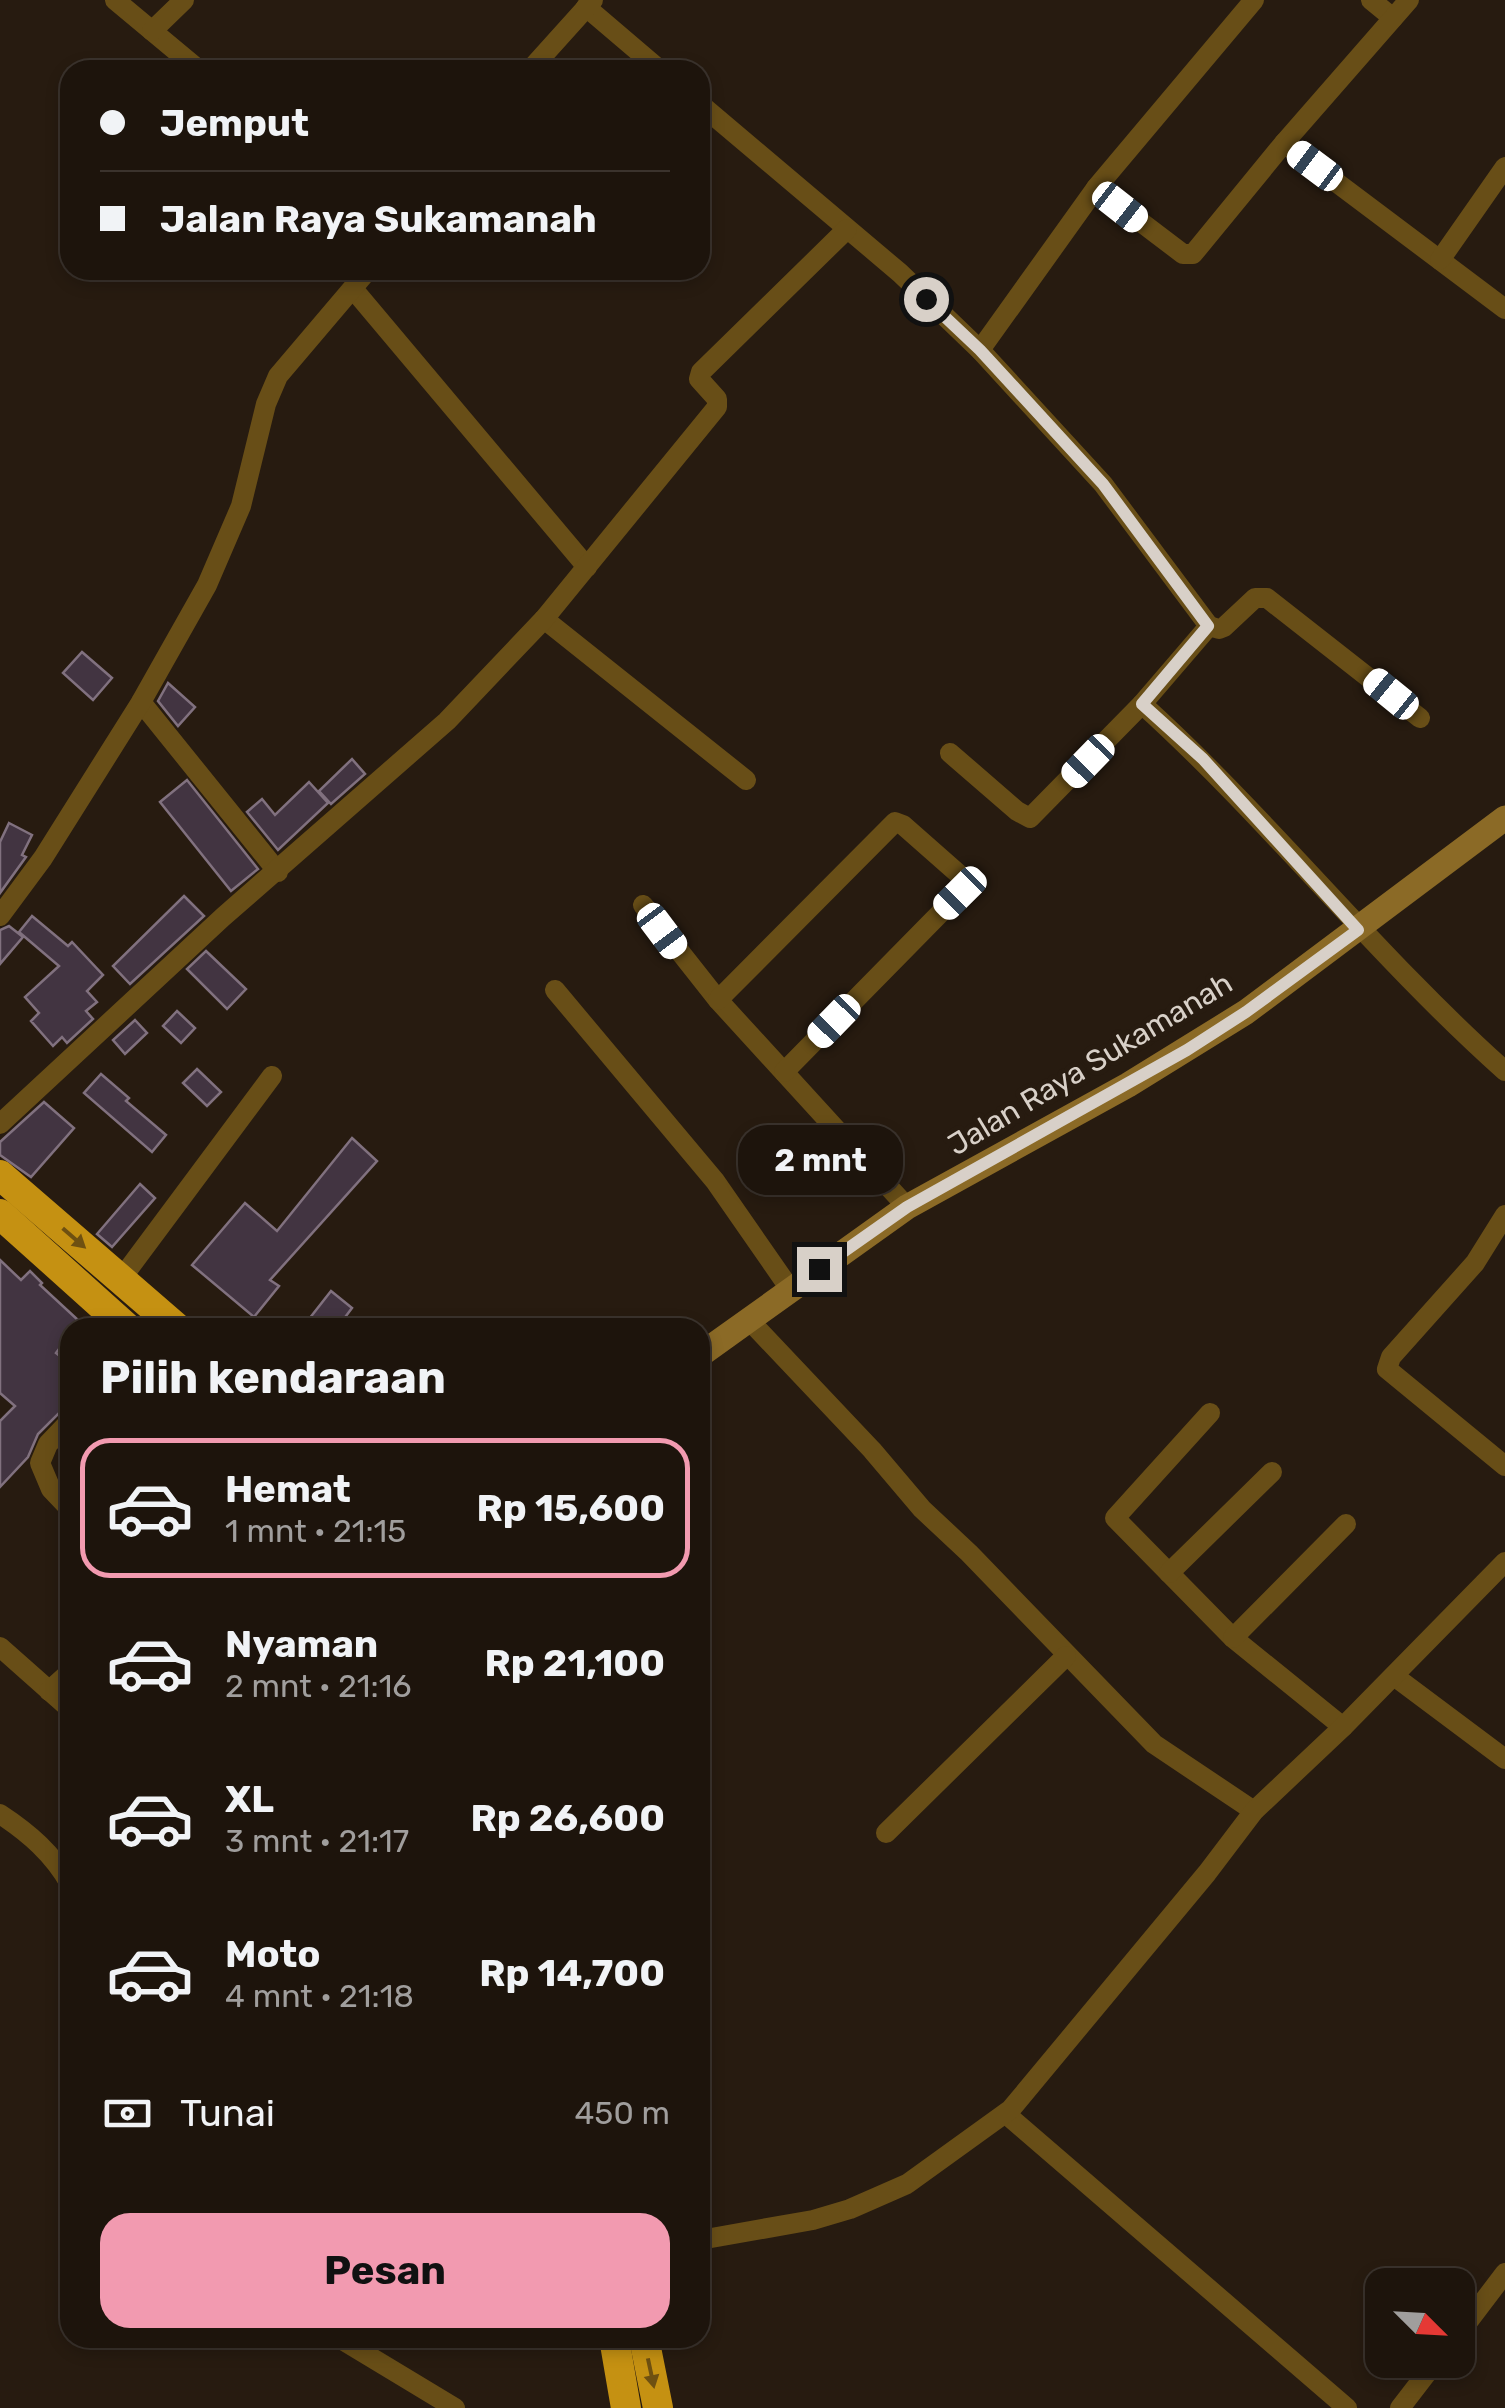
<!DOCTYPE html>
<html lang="id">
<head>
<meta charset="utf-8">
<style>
	:root { --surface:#1d140c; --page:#251d15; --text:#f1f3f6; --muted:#a09e9d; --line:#3b332d; --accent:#f29ab0 }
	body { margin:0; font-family:Rubik,sans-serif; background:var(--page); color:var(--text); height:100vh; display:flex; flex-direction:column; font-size:38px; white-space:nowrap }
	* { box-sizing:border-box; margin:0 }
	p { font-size:32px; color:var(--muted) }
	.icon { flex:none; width:55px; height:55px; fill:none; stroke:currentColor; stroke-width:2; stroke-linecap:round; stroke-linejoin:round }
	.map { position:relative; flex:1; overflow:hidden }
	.panel { position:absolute; left:60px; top:1318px; width:650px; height:1030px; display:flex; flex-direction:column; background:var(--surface); border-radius:30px; box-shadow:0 5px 15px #0003,0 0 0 2px var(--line) }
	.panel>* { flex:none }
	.top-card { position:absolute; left:60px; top:60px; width:650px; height:220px; border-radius:30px; box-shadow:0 5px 15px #0003,0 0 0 2px var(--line); display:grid; align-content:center; height:220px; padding:0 40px; background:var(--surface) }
	.needle { width:65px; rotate:114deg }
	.controls { position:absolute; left:1365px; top:2268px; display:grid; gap:20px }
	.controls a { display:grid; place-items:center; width:110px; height:110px; border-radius:20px; background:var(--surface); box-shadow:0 5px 15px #0003,0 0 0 2px var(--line); font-size:50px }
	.end { position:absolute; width:45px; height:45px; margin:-22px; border:12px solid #d8d0c8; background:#111; box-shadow:0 0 0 5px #111 }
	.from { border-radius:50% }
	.bubble { position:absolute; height:70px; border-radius:30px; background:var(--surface); box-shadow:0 5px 15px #0003,0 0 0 2px var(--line); font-size:32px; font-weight:700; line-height:70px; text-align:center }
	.car { position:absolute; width:30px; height:60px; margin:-30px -15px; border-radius:12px; box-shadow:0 0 8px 2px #0007; background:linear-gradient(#fff 24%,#345 0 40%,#fff 0 76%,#345 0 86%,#fff 0) }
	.top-card b { display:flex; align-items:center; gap:35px; height:95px; font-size:38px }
	.top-card b+b { border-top:2px solid var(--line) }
	.top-card i { width:25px; height:25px; background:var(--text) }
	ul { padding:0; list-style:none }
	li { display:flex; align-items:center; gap:30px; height:140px; margin:0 20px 15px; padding:0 20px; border:5px solid transparent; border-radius:30px }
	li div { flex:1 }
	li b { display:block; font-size:38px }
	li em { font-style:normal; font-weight:700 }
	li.selected { border-color:var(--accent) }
	li>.icon { width:90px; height:90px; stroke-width:1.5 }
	h2 { padding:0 40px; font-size:45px; line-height:120px }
	.pay { display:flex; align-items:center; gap:25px; height:110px; padding:0 40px; font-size:38px }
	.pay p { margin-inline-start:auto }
	.cta { display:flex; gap:20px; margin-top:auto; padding:20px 40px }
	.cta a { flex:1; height:115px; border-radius:30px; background:var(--accent); color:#111; font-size:40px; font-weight:700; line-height:115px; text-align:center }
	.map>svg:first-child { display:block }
	.building { fill:#423441; stroke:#81717f; stroke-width:2.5 }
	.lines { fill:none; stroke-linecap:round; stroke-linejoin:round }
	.street { stroke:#684e17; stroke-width:20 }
	.secondary { stroke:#8b6a26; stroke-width:25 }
	.highway { stroke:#c59112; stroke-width:30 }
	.oneway { fill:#6e5011 }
	.route { stroke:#d8d0c8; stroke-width:12 }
	.labels { text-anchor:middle; stroke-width:10; stroke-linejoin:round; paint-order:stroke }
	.street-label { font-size:30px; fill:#d8d0c8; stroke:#271b10 }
</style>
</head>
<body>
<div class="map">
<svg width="1505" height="2408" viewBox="0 0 1505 2408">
	<rect width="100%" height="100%" fill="#271b10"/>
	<!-- building -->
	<g class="building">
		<polygon points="82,652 112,678 93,700 63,673"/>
		<polygon points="168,683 195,707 178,726 158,701"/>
		<polygon points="352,759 365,774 331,804 319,791"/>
		<polygon points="187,780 258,869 231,891 160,802"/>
		<polygon points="309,782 328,803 278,850 247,812 262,799 275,815"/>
		<polygon points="9,823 32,835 22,855 26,857 0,893 0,842"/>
		<polygon points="184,896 204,916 130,984 113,966"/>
		<polygon points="32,916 68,946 72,942 103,975 87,991 97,1002 86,1011 93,1019 67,1043 62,1037 53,1046 31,1021 39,1013 25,997 59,966 19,932"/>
		<polygon points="9,926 23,937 0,964 0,930"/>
		<polygon points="206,951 246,989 227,1009 187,969"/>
		<polygon points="177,1011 195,1028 181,1043 163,1026"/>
		<polygon points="135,1020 147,1033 125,1054 113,1040"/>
		<polygon points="197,1069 221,1092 207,1106 183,1083"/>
		<polygon points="101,1074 129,1098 126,1101 166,1135 152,1152 84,1093"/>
		<polygon points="44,1102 74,1128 31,1177 0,1155 0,1142"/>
		<polygon points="352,1138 377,1161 270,1280 279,1286 254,1317 192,1265 245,1203 277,1231"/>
		<polygon points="140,1184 155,1198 112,1247 97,1234"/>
		<polygon points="0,1260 21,1280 30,1271 42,1283 40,1285 79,1321 74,1328 70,1328 70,1334 56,1353 70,1364 70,1408 60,1412 38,1434 28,1457 0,1487 0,1421 15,1406 0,1393"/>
		<polygon points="331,1291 352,1308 337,1328 302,1328"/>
	</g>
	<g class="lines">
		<!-- street -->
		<g class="street">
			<polyline points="115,0 199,70"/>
			<polyline points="1371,0 1393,18"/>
			<polyline points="586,7 660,70"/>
			<polyline points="152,31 184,0"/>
			<polyline points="530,70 593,0"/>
			<path d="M 700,104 L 900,273 L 980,350 L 1103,484 L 1209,626 L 1142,704 C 1270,820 1376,956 1505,1071"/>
			<polyline points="1284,143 1505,309"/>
			<polyline points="1096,188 1254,0"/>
			<polyline points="1440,260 1505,167"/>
			<polyline points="354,290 587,567"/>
			<polyline points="980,350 1096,188 1183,254 1193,254 1284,143 1409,0"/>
			<polyline points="544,619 746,780"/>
			<polyline points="1209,626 1219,629 1224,627 1255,598 1267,598 1420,718"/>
			<polyline points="141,702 278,872"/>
			<polyline points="950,753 1017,811 1030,818 1142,704"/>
			<polyline points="643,905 718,1000 907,1207"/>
			<polyline points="0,916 43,858 141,702 207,585 241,506 266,404 278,376 368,270"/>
			<polyline points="555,990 715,1181 790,1289"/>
			<polyline points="718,1000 895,822 903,825 962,877 964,886 960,893 784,1072"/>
			<polyline points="0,1124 223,917 447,721 544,619 717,407 717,399 699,379 701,372 847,229"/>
			<polyline points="1505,1215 1475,1263 1391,1357 1387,1369 1505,1466"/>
			<polyline points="121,1279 272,1076"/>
			<polyline points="748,1319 872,1450 922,1509 969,1553 1154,1744 1254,1811"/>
			<polyline points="1210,1413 1115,1518 1233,1638 1343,1727"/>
			<polyline points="70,1421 48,1444 40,1463 51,1489 70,1509"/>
			<polyline points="1169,1573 1272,1472"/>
			<polyline points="1233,1638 1346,1524"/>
			<polyline points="0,1647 70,1709"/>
			<polyline points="1394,1676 1505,1759"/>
			<polyline points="49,1691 70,1672"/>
			<path d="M 0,1814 C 29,1833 53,1854 70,1884"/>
			<polyline points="886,1833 1066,1656"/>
			<polyline points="1006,2114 1347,2408"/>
			<polyline points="700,2240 813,2220 850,2209 907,2184 1011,2109 1207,1873 1254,1811 1343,1727 1505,1562"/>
			<polyline points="1458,2335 1505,2273"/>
			<polyline points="339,2338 455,2408"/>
			<polyline points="1400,2408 1437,2360"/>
		</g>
		<!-- secondary -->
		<polyline class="secondary" points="700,1355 907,1207 1128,1085 1246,1012 1505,818"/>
		<!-- highway -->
		<g class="highway">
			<polyline points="0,1175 177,1328"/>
			<polyline points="0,1214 127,1328"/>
			<polyline points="614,2338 626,2408"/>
			<polyline points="644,2338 658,2408"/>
		</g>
	</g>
	<!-- one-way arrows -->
	<defs><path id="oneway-solid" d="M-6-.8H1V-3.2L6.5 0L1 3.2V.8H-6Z" transform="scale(2.5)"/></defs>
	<g class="oneway">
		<use href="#oneway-solid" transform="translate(74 1238) rotate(41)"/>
		<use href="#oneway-solid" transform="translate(651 2373) rotate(78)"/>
	</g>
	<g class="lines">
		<!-- route -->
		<polyline class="route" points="819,1269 907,1207 1187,1050 1246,1012 1358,930 1203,759 1142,704 1208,626 1103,484 980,350 926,299"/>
	</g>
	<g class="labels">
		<!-- street labels -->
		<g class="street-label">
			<text transform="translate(1090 1064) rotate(-31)" y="10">Jalan Raya Sukamanah</text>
		</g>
	</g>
</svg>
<div class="controls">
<a><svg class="needle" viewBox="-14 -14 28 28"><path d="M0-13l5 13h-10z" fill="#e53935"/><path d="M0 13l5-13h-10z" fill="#a09e9d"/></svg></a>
</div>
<i class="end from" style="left:926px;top:299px"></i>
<i class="end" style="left:819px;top:1269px"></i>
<div class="bubble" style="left:738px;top:1125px;width:165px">2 mnt</div>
<i class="car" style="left:1315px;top:166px;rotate:307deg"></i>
<i class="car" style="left:1120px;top:207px;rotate:128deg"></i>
<i class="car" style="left:1391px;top:694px;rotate:309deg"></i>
<i class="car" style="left:1088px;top:761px;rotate:224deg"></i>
<i class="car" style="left:960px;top:893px;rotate:225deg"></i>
<i class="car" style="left:662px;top:931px;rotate:143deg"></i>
<i class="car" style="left:834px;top:1021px;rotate:224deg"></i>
<div class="top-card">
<b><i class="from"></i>Jemput</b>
<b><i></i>Jalan Raya Sukamanah</b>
</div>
<section class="panel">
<h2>Pilih kendaraan</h2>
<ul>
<li class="selected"><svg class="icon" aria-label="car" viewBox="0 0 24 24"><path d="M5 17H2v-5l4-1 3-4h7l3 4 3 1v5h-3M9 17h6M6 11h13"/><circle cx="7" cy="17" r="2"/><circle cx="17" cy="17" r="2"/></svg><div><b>Hemat</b><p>1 mnt · 21:15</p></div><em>Rp 15,600</em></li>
<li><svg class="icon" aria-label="car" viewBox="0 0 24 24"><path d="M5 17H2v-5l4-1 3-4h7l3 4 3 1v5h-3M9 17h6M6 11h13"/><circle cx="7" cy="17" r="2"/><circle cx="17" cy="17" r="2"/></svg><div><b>Nyaman</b><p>2 mnt · 21:16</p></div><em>Rp 21,100</em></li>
<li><svg class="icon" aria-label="car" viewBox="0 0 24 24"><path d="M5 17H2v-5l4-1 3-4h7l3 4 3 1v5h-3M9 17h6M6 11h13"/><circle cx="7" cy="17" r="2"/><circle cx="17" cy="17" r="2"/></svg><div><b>XL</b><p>3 mnt · 21:17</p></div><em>Rp 26,600</em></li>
<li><svg class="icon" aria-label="car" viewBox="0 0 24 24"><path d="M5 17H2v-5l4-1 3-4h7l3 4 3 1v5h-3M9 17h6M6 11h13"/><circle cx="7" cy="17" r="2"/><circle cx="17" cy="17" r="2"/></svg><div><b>Moto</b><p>4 mnt · 21:18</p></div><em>Rp 14,700</em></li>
</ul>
<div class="pay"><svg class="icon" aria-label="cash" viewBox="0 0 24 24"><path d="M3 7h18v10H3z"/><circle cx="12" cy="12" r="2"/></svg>Tunai<p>450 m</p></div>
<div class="cta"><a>Pesan</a></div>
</section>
</div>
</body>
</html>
